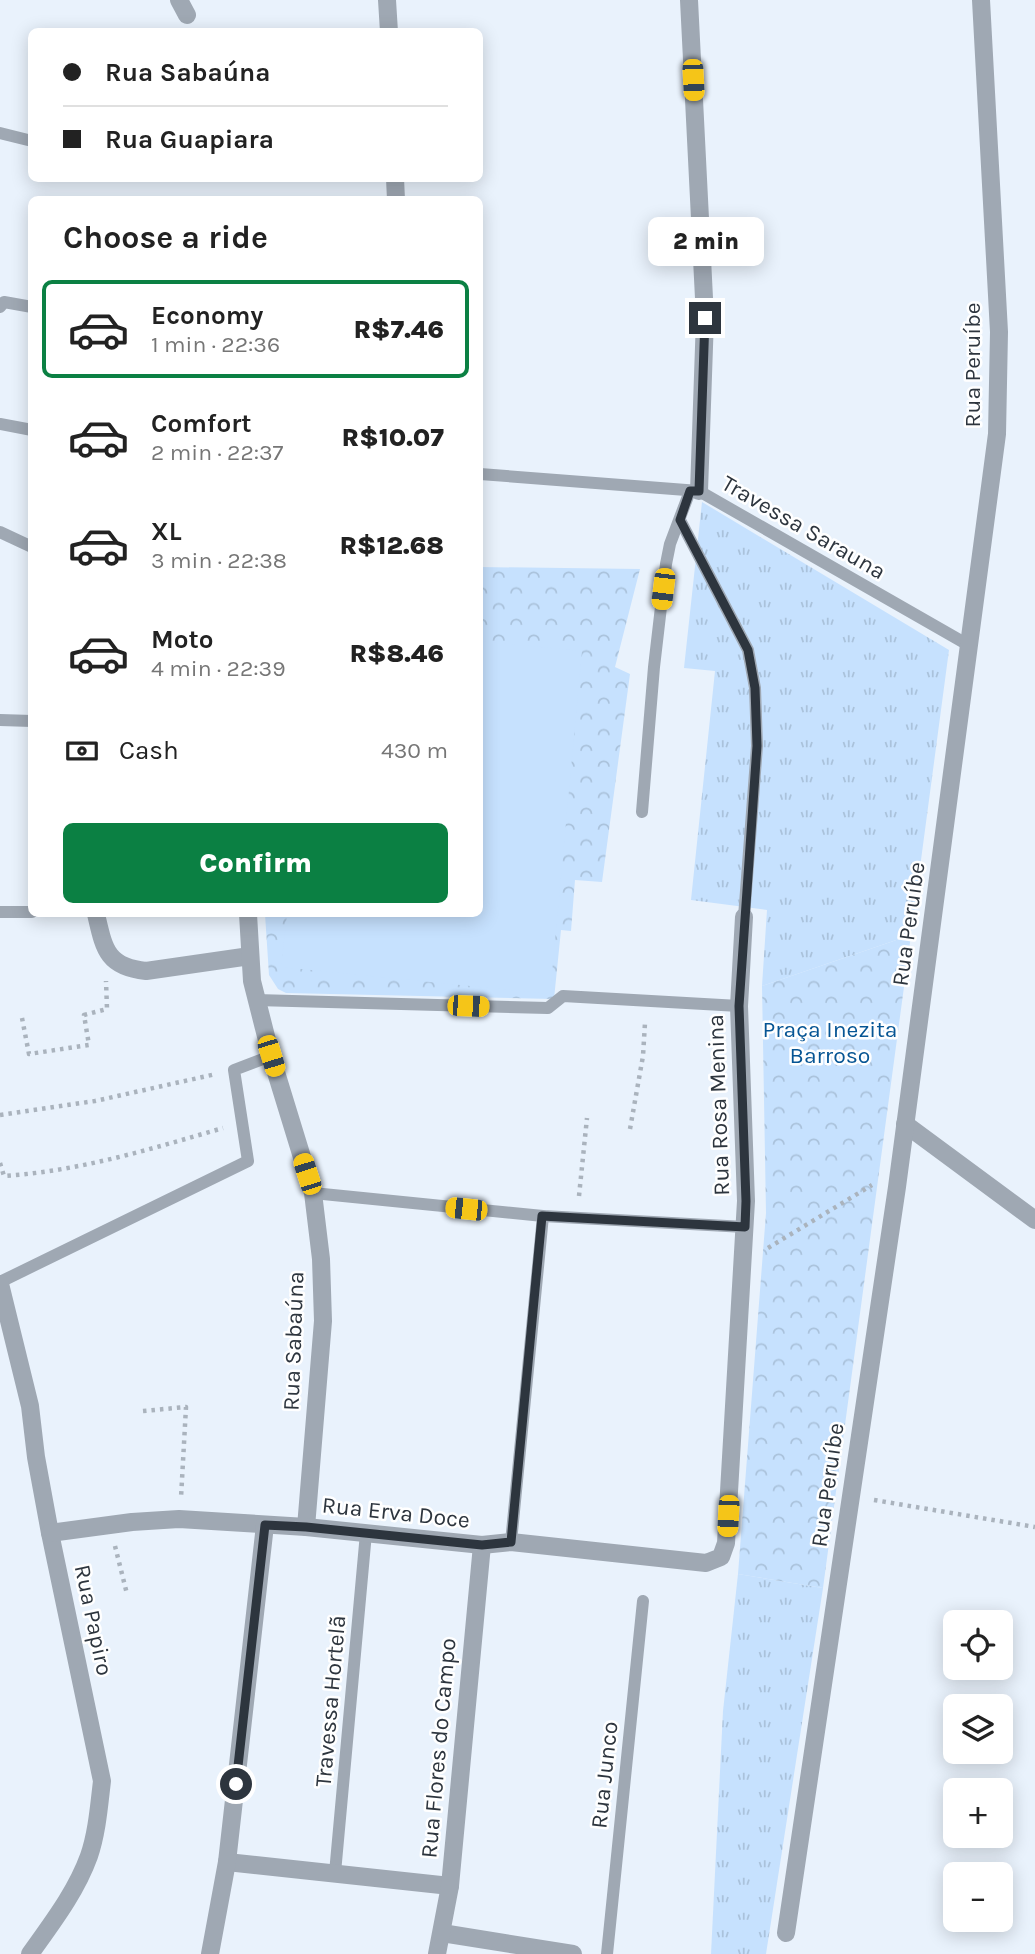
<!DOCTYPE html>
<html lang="en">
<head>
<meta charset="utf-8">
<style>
	:root { --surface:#fff; --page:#f6f6f6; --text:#222; --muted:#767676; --line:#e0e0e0; --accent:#0b8043 }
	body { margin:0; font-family:Karla,sans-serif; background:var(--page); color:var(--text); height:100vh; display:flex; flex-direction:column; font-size:26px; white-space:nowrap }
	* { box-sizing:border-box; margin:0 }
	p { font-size:23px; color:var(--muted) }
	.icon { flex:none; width:38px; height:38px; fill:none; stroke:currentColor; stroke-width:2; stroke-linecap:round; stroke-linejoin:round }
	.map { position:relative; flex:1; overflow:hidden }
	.side { position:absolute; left:28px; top:196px; width:455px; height:721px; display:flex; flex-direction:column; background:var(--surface); border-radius:10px; box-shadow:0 4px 18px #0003 }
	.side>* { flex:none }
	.banner { position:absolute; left:28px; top:28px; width:455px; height:154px; border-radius:10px; box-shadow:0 4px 18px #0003; display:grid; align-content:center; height:154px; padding:0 35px; background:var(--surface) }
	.tools { position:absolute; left:943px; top:1610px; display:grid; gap:14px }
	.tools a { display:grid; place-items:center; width:70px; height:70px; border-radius:10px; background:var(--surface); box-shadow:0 4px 18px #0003; font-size:35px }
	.end { position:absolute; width:32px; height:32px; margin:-16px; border:9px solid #2d353e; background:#fff; box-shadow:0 0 0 4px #fff }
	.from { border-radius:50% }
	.bubble { position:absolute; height:49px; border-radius:10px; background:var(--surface); box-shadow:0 4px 18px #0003; font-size:23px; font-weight:800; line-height:49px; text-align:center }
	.car { position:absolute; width:21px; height:42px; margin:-21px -10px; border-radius:9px; box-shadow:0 0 5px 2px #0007; background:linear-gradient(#f5c518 24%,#345 0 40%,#f5c518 0 76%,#345 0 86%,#f5c518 0) }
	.banner b { display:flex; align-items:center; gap:24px; height:66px; font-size:26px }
	.banner b+b { border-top:2px solid var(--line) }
	.banner i { width:18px; height:18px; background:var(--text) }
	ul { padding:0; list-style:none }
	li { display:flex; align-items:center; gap:21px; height:98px; margin:0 14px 10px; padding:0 21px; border:4px solid transparent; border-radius:10px }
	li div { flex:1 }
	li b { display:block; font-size:26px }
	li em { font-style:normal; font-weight:800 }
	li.selected { border-color:var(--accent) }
	li>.icon { width:63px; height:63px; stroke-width:1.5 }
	h2 { padding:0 35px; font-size:32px; line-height:84px }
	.pay { display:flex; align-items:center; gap:18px; height:77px; padding:0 35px; font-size:26px }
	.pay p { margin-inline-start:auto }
	.button { display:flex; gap:14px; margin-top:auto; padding:14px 35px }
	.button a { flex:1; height:80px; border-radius:10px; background:var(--accent); color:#fff; font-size:28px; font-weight:800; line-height:80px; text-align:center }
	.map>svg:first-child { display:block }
	.grass { fill:url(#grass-tufts) }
	.forest { fill:url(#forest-crowns) }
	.pitch { fill:#c6e1fe }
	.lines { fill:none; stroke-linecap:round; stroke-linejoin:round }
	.path { stroke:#aab3bd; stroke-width:4.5; stroke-dasharray:3.5 5; stroke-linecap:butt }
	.service { stroke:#9fa8b3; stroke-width:12 }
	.minor { stroke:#9fa8b3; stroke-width:18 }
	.route { stroke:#2d353e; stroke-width:9 }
	.labels { text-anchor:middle; stroke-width:5; stroke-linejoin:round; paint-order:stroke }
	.street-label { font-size:23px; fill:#2d353e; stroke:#fff }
	.park-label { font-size:23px; fill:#065594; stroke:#fff }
</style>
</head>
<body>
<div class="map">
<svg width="1035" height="1954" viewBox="0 0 1035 1954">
	<defs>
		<pattern id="grass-tufts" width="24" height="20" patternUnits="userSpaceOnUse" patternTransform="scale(1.75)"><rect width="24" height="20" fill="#c6e1fe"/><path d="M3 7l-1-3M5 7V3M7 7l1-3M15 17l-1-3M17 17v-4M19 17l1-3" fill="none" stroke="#aac2db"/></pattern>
		<pattern id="forest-crowns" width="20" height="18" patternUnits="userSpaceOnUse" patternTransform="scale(1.75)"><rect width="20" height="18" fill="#c6e1fe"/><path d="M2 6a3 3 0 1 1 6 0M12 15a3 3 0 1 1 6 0" fill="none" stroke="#aac2db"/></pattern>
	</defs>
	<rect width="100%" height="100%" fill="#e9f2fc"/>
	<!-- grass -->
	<g class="grass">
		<polygon points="702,502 949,650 911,935 762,986 767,910 691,900 715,671 684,668"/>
		<polygon points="738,1574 823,1588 766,1954 711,1954 723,1711"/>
	</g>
	<!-- forest -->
	<g class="forest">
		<polygon points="480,567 640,569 615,667 630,674 602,882 575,880 571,931 561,930 554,999 286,993 278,989 269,975 265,914 480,914"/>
		<polygon points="911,935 823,1588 738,1574 766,1213 762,986"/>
	</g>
	<!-- pitch -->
	<polygon class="pitch" points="480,641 582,651 550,994 281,967 287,914 480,914"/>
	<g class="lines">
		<!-- path -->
		<g class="path">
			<polyline points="22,1018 29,1054 89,1045 84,1015 107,1009 106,981"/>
			<polyline points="0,1115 95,1101 216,1074"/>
			<polyline points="630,1129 643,1056 645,1023"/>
			<path d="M 0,1163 L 4,1176 C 80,1171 151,1149 223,1128"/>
			<polyline points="579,1196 587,1118"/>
			<polyline points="768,1248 872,1185"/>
			<polyline points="143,1411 186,1407 181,1498"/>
			<polyline points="874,1500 1035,1527"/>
			<polyline points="115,1546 127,1594"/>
		</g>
		<!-- service -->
		<g class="service">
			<polyline points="0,133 32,141"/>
			<polyline points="0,307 4,302 32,307"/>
			<polyline points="0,424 32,430"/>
			<polyline points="480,474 699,491 970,646"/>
			<polyline points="680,520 748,650 755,688 757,746 744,917"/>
			<polyline points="0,532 32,547"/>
			<polyline points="0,720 32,721"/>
			<polyline points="642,812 654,667 666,564 670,544 690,491"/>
			<polyline points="0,912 32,912"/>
			<polyline points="256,1000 548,1008 563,996 739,1006"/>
			<polyline points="313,1193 543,1216 745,1227"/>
			<polyline points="0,1282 248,1161 234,1070 271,1056"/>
			<polyline points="511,1542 543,1216"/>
			<polyline points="335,1873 366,1533"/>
			<polyline points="607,1954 643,1601"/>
		</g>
		<!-- minor -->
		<g class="minor">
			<polyline points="179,0 187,15"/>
			<polyline points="387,0 389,32"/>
			<polyline points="689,0 705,318 699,491"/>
			<polyline points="395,178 396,200"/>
			<path d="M 96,914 C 104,948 106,967 146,971 L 250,956"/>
			<polyline points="248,914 252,981 271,1056 313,1193 321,1259 323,1321 306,1527"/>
			<polyline points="905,1124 1035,1220"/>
			<path d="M 0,1284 L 30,1406 L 36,1457 L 50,1533 L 102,1781 C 99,1806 97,1833 89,1856 C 76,1892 52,1923 30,1954"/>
			<polyline points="50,1533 132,1522 179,1519 306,1527 482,1545 511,1542 706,1563 721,1557 726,1543 746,1201 739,1006 744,917"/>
			<polyline points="227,1862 450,1886"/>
			<polyline points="442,1933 573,1954"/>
			<polyline points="786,1933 897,1187 997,434 999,332 981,0"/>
			<polyline points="210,1954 227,1862 265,1525"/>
			<polyline points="437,1954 450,1886 482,1545"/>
		</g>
	</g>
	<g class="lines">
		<!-- route -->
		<polyline class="route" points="236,1784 265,1525 306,1527 482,1545 511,1542 542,1216 745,1227 746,1201 739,1006 757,746 755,688 748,650 680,520 690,491 699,491 705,318"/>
	</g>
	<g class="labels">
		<!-- street labels -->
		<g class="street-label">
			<text transform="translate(972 365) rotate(-90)" y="8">Rua Peruíbe</text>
			<text transform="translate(804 527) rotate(30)" y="8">Travessa Sarauna</text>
			<text transform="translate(908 924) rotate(-82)" y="8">Rua Peruíbe</text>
			<text transform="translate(718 1105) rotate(-92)" y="8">Rua Rosa Menina</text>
			<text transform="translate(293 1341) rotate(-88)" y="8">Rua Sabaúna</text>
			<text transform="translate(827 1485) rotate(-82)" y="8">Rua Peruíbe</text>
			<text transform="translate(396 1512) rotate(6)" y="8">Rua Erva Doce</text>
			<text transform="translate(94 1620) rotate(78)" y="8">Rua Papiro</text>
			<text transform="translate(330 1701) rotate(-85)" y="8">Travessa Hortelã</text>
			<text transform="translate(438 1748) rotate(-85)" y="8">Rua Flores do Campo</text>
			<text transform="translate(604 1775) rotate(-84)" y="8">Rua Junco</text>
		</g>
		<!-- park labels -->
		<g class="park-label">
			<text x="830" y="1037">Praça Inezita<tspan x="830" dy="26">Barroso</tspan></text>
		</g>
	</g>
</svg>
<div class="tools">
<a><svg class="icon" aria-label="locate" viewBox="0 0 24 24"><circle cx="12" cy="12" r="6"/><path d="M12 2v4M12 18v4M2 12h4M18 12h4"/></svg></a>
<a><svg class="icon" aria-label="layers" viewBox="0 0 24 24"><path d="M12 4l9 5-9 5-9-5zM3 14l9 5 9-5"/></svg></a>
<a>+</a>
<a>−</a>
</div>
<i class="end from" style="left:236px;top:1784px"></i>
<i class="end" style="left:705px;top:318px"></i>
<div class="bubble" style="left:648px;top:217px;width:116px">2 min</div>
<i class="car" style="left:693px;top:80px;rotate:177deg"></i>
<i class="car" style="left:663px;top:589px;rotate:187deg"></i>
<i class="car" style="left:468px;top:1006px;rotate:92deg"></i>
<i class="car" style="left:271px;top:1056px;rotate:163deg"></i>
<i class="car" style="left:307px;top:1174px;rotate:342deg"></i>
<i class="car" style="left:466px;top:1209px;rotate:276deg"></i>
<i class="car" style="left:728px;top:1516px;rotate:183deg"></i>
<div class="banner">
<b><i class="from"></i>Rua Sabaúna</b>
<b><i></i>Rua Guapiara</b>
</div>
<section class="side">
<h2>Choose a ride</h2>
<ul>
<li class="selected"><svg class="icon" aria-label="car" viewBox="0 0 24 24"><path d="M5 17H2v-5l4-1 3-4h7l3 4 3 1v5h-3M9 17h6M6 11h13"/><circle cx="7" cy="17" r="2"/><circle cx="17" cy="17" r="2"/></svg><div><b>Economy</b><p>1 min · 22:36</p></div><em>R$7.46</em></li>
<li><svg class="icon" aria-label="car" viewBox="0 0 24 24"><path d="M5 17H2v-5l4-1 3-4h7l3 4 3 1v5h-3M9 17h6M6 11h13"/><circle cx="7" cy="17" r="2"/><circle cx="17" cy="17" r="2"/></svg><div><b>Comfort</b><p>2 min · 22:37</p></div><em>R$10.07</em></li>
<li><svg class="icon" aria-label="car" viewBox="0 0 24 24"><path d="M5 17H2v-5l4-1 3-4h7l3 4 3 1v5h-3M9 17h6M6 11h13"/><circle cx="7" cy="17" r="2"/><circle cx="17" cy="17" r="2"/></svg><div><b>XL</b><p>3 min · 22:38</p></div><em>R$12.68</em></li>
<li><svg class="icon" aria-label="car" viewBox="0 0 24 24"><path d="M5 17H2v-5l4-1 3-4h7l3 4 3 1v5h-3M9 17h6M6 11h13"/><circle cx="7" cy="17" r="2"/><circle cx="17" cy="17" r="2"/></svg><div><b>Moto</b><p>4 min · 22:39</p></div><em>R$8.46</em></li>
</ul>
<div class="pay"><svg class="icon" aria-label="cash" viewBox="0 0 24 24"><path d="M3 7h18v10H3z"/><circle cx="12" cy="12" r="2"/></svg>Cash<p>430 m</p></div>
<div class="button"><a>Confirm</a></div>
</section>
</div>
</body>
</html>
